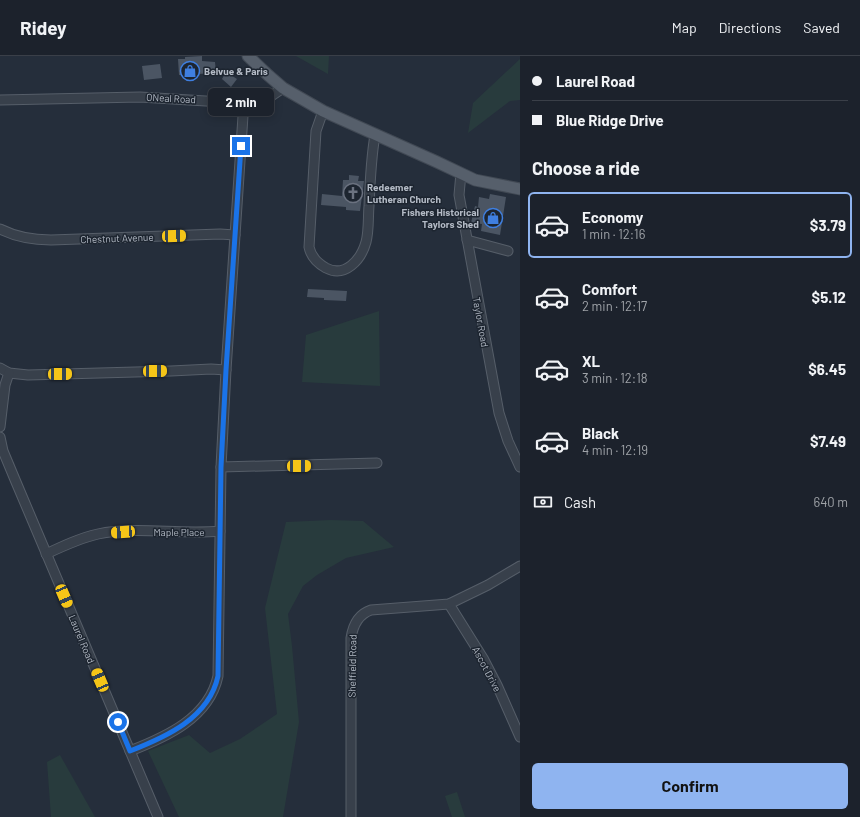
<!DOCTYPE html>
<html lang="en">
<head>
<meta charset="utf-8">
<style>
	:root { --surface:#1c222c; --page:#252a34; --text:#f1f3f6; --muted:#a0a4a9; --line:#3a3f48; --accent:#8fb4f0 }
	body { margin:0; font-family:Barlow,sans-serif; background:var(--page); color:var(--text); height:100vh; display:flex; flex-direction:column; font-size:15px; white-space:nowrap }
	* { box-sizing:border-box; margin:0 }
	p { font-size:13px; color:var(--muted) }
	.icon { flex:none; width:22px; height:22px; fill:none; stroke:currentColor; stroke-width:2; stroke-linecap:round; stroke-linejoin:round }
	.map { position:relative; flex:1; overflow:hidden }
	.panel { display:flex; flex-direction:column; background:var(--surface); width:340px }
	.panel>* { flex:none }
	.hud { display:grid; align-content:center; height:88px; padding:0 12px; background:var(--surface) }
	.end { position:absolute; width:18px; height:18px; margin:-9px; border:5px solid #1a73e8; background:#fff; box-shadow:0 0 0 2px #fff }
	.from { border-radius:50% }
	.bubble { position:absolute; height:28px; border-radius:6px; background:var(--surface); box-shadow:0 2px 10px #0003,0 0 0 1px var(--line); font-size:13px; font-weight:700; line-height:28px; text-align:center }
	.car { position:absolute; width:12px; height:24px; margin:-12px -6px; border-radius:5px; box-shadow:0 0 3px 1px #0007; background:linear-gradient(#f5c518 24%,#345 0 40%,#f5c518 0 76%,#345 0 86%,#f5c518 0) }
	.hud b { display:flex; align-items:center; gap:14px; height:38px; font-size:15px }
	.hud b+b { border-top:1px solid var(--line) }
	.hud i { width:10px; height:10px; background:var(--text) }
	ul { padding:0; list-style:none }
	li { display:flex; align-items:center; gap:12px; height:66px; margin:0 8px 6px; padding:0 4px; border:2px solid transparent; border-radius:6px }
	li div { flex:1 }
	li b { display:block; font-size:15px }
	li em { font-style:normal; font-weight:700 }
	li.selected { border-color:var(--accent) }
	li>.icon { width:36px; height:36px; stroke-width:1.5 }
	h2 { padding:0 12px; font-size:18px; line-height:48px }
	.pay { display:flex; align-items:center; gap:10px; height:44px; padding:0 12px; font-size:15px }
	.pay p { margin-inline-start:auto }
	.action { display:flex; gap:8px; margin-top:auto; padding:8px 12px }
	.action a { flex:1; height:46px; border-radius:6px; background:var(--accent); color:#111; font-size:16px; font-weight:700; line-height:46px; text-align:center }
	header { display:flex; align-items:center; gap:24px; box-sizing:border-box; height:56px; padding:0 20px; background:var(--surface); border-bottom:1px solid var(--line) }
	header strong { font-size:19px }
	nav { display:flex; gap:22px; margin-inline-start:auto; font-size:14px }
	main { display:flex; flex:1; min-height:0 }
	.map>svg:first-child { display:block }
	.green { fill:#283b3d }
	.building { fill:#4b5563 }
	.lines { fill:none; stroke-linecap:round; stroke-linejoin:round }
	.minor-casing { stroke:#565e69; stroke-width:11 }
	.major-casing { stroke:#414954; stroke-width:13 }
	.minor { stroke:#38404b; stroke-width:9 }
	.major { stroke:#565f6b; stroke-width:11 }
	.route { stroke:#1a73e8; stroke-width:5 }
	.labels { text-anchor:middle; stroke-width:3; stroke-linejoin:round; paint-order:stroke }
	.poi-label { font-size:10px; font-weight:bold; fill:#b4bbc6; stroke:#1d2530; text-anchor:start }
	.street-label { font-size:10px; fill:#b4bbc6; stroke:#1d2530 }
</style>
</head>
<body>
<header>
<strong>Ridey</strong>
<nav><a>Map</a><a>Directions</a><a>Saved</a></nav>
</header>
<main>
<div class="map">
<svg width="520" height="761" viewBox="0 0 520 761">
	<rect width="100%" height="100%" fill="#252e3b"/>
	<!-- green -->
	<g class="green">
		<polygon points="296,0 329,0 328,18"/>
		<polygon points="520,3 520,44 510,45 468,77 473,47"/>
		<polygon points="379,255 380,330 302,326 306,279"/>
		<polygon points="331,464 363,465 394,491 346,502 317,519 303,530 288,558 292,590 299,666 283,761 179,761 148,695 189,679 210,697 240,683 277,658 265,552 286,466"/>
		<polygon points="60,699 95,761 51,761 47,706"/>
		<polygon points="457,736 465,761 452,761 445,740"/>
	</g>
	<!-- building -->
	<g class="building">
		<polygon points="202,0 202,5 215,6 216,17 179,19 178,3 185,3 185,1"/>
		<polygon points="160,8 162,22 144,24 142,10"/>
		<polygon points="226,16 237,23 231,31 222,23"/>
		<polygon points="349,119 359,120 358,125 364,125 360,155 346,154 346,151 321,149 322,138 342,140 343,124 349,124"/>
		<polygon points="490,138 506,141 500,179 481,175 482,168 471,167 475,150 478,151 479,141 489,143"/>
		<polygon points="308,233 347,235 346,245 324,244 324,242 307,241"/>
	</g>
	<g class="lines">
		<defs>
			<g id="minor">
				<polyline points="0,44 140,41 255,48 264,45 283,32"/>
				<path d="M 323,55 L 316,75 L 309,191 C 311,201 317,207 326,212 C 345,222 361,204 366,186 C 369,175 368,162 369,150 C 370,126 371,102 375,79"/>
				<polyline points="461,117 459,139 499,357 508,385 520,411"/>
				<path d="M 0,173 C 16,181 33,184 51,184 L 220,178 L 235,179"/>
				<polyline points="467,184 508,195"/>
				<polyline points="0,312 9,317 28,319 171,315 211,313 226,314"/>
				<polyline points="0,371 5,329 9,317"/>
				<polyline points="0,381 3,395 16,426 158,761"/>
				<polyline points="221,411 377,407"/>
				<path d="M 46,498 C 63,490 80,482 98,478 C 138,470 179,479 220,475"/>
				<polyline points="449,548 484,604 497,629 520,681"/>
				<path d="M 130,695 C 166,681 209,662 218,620 L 221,411 L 226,314 L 243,60"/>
				<path d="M 351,761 L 351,582 C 353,569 359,558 371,554 L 449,548 L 488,529 L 520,510"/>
			</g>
			<polyline id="major" points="248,0 268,19 283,32 323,55 437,106 475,124 520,133"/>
		</defs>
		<!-- minor casing -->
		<use href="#minor" class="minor-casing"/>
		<!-- major casing -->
		<use href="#major" class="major-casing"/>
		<!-- minor -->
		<use href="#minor" class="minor"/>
		<!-- major -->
		<use href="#major" class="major"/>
	</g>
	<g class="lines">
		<!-- route -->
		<path class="route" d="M 118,666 L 130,695 C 166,681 209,662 218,620 L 221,411 L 226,314 L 241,90"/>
	</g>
	<!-- icons -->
	<defs>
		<symbol id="shop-ring" viewBox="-11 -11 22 22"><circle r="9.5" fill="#1d2530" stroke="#3f7fe0" stroke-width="1.5"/><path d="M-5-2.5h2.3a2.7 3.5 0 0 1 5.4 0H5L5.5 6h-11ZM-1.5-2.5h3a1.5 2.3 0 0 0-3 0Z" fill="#3f7fe0"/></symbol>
		<symbol id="church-ring" viewBox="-11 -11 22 22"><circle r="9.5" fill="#1d2530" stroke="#6b7280" stroke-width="1.5"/><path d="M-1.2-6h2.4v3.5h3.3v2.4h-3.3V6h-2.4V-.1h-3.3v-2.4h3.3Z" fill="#6b7280"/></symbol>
	</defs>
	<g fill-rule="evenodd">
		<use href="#shop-ring" x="179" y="4" width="22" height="22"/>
		<use href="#church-ring" x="342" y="126" width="22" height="22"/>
		<use href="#shop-ring" x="482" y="151" width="22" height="22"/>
	</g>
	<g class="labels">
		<!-- poi labels -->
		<g class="poi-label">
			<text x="204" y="19">Belvue &amp; Paris</text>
			<text x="367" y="135">Redeemer<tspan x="367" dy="12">Lutheran Church</tspan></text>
			<text x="479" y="160" text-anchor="end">Fishers Historical<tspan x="479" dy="12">Taylors Shed</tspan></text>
		</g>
		<!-- street labels -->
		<g class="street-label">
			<text transform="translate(171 42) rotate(3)" y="4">ONeal Road</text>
			<text transform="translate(117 182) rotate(-2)" y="4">Chestnut Avenue</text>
			<text transform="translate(481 266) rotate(80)" y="4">Taylor Road</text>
			<text x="179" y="480">Maple Place</text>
			<text transform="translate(82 583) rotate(67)" y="4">Laurel Road</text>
			<text transform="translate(352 610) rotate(-89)" y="4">Sheffield Road</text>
			<text transform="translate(487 613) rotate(62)" y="4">Ascot Drive</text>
		</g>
	</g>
</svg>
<i class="end from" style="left:118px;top:666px"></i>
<i class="end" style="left:241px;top:90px"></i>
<div class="bubble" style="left:208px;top:32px;width:66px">2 min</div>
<i class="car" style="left:174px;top:180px;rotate:88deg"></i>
<i class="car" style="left:155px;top:315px;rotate:89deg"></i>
<i class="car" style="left:60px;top:318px;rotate:89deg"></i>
<i class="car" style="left:299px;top:410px;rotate:89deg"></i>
<i class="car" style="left:123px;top:476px;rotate:266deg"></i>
<i class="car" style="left:64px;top:540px;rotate:157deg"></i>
<i class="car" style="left:100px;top:624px;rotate:337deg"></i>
</div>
<section class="panel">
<div class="hud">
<b><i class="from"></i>Laurel Road</b>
<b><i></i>Blue Ridge Drive</b>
</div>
<h2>Choose a ride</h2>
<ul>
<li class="selected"><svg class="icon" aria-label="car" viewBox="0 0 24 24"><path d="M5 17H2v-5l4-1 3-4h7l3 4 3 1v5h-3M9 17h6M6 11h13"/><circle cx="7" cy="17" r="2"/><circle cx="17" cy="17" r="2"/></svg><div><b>Economy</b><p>1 min · 12:16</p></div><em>$3.79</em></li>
<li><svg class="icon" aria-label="car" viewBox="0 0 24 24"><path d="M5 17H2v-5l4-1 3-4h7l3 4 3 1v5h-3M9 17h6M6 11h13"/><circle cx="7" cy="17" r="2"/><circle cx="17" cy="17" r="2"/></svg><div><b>Comfort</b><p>2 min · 12:17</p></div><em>$5.12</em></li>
<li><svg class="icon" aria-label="car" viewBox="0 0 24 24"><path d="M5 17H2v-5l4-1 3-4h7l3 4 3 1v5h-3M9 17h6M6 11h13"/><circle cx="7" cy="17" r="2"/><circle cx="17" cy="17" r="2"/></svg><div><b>XL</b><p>3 min · 12:18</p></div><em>$6.45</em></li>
<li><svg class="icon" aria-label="car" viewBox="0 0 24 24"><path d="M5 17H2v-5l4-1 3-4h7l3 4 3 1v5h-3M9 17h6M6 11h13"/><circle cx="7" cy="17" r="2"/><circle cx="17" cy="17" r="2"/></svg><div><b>Black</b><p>4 min · 12:19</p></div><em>$7.49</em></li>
</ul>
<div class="pay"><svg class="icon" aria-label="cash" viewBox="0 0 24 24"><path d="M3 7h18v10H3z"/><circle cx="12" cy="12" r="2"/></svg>Cash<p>640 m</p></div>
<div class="action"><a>Confirm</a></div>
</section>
</main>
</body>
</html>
